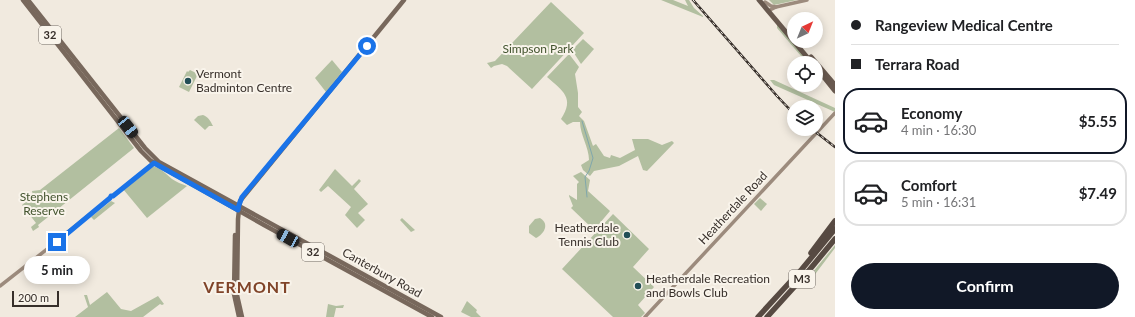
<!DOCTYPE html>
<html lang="en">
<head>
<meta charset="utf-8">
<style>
	:root { --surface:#fff; --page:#f6f6f6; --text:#202124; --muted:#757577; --line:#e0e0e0; --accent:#111827 }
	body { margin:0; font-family:Lato,sans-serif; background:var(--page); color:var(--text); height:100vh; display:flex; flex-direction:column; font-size:15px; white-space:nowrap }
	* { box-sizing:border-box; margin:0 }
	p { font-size:13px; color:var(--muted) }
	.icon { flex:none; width:22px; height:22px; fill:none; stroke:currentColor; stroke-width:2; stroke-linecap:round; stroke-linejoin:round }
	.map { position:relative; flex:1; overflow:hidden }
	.panel { display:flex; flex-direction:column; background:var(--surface); width:300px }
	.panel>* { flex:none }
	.hud { display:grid; align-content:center; height:88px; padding:0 16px; background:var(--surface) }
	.needle { width:26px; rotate:43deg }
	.fabs { position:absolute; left:787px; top:12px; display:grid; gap:8px }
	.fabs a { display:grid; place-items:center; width:36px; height:36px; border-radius:50%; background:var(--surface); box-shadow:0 2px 10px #0003; font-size:20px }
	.scale { position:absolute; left:12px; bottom:10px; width:47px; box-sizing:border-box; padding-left:4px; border:2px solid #372f2a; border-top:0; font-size:11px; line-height:14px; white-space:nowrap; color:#372f2a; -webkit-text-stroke:3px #f9f4eb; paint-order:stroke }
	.end { position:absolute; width:18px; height:18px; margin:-9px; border:5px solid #1a73e8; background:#fff; box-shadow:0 0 0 2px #fff }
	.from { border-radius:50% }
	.bubble { position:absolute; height:28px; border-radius:14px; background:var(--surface); box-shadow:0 2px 10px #0003; font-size:13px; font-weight:700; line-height:28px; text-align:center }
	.car { position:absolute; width:12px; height:24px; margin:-12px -6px; border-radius:5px; box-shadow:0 0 3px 1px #0007; background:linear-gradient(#222 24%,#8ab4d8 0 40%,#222 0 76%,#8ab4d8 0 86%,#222 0) }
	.hud b { display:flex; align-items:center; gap:14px; height:38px; font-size:15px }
	.hud b+b { border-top:1px solid var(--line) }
	.hud i { width:10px; height:10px; background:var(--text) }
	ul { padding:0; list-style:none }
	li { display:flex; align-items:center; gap:12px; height:66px; margin:0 8px 6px; padding:0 8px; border:2px solid var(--line); border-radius:16px }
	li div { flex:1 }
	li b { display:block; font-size:15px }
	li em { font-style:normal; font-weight:700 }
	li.active { border-color:var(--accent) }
	li>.icon { width:36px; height:36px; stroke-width:1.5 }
	.cta { display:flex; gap:8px; margin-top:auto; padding:8px 16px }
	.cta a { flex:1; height:46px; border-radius:24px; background:var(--accent); color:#fff; font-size:16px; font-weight:700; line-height:46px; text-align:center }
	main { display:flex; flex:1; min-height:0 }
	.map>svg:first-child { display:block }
	.green { fill:#b2bfa0 }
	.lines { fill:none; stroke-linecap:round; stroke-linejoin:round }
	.stream { stroke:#80a7ac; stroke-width:1 }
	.secondary { stroke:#9c8b7d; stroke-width:3.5 }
	.primary { stroke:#78685c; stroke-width:4.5 }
	.trunk { stroke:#68594f; stroke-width:5 }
	.motorway { stroke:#574a42; stroke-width:5.5 }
	.rail-casing { stroke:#372f2a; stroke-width:2.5 }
	.rail { stroke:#f9f4eb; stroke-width:1; stroke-dasharray:3; stroke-linecap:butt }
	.route { stroke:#1a73e8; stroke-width:5 }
	.poi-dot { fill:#224e56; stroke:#f9f4eb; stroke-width:1.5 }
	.labels { text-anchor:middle; stroke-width:4; stroke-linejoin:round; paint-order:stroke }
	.shield { fill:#f9f4eb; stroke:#716a64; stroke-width:1 }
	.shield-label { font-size:11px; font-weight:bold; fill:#372f2a }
	.park-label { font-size:12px; fill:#43542f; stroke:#f9f4eb }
	.poi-label { font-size:12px; fill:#372f2a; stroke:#f9f4eb; text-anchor:start }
	.street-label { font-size:12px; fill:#372f2a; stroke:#f9f4eb }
	.district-label { font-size:16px; font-weight:bold; letter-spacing:1px; fill:#804429; stroke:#f9f4eb }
</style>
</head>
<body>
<main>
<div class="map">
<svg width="835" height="317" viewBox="0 0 835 317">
	<rect width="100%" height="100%" fill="#f1eadf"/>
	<!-- green -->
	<g class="green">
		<polygon points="661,0 673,0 688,6 685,0 689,0 694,8 703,16 703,17"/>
		<polygon points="769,0 797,0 774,5"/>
		<polygon points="551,2 584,33 532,89 507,66 502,64 494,66 491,68 487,63 495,61"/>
		<polygon points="777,23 811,63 807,63 777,28"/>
		<polygon points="583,39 594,49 581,64 572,50"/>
		<path d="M 569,54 L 579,67 L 575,74 L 578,93 L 578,107 L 582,112 L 579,116 L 584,121 L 593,146 L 596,144 L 604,156 L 610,158 L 611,155 L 620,158 L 635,150 L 632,139 L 648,139 L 662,145 L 672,141 L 674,143 L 647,171 L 643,170 L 638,156 L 619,166 L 594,171 L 590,176 L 583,170 L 581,165 L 589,160 C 589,147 580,135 580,122 L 573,122 L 567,125 L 561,119 C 575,98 563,91 547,77 Z"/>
		<polygon points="332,60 342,72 326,92 315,78"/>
		<polygon points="190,70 198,74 189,92 179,87 187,71 188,72"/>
		<polygon points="770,80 774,80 835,108 835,112 774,85"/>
		<path d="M 203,115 C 208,117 210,120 213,126 L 209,126 L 205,130 L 194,120 L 198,116 Z"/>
		<polygon points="119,128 134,148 38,225 39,227 33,231 31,227 36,223 22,205 27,201 19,201 19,199 28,195 30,198 33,196 32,191 40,190"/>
		<path d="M 152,166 C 160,167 166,174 172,179 C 176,182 182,184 187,186 L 147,218 L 123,189 Z"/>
		<polygon points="335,169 352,186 359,179 361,181 354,189 368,204 358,213 365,220 357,228 345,215 351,207 328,186 321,192 319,190"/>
		<polygon points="581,172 590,180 588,191 610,211 594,230 571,208 573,206 569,196 569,195 577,200 577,184 579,182 573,176"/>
		<polygon points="760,198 767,204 761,211 754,204"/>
		<polygon points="111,201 115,203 94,220 91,217"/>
		<polygon points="613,214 649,249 633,267 654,287 638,305 645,313 641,317 613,317 562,269"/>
		<polygon points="402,218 415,230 411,232 400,220"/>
		<path d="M 540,218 C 550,224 544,234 536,238 L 529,233 L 529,226 L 535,219 Z"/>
		<polygon points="835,245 835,248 816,273 811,277 804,285 803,284"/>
		<polygon points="107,292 121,309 131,311 158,296 164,304 162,305 160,304 143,317 75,317 88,307 84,295 87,295 90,305"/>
		<polygon points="467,301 477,310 476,312 481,317 471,317 461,312"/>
		<polygon points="328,304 336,306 344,305 343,308 336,308 334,317 326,317"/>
	</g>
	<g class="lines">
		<!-- stream -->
		<polyline class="stream" points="582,121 593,158 589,171 585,177 587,197"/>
		<!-- secondary -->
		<g class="secondary">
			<polyline points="765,2 771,6 776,7"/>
			<polyline points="768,11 776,7 807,0"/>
			<polyline points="113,196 156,161"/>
			<polyline points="59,239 110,198"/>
			<polyline points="0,286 60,239"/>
			<polyline points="645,317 835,113"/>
		</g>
		<!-- primary -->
		<g class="primary">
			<polyline points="23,0 141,151 151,161 264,225 432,317"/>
			<polyline points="28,0 145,148 159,162 441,317"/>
			<polyline points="235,235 234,294 239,317"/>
			<polyline points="242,317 237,295 238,219 240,201 404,0"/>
		</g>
		<!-- trunk -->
		<g class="trunk">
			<polyline points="759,0 812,63"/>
			<polyline points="811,57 835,85"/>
			<polyline points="819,71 835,91"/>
		</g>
		<!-- motorway -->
		<g class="motorway">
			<polyline points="811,253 835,221"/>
			<polyline points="758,317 802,269 835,229"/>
			<polyline points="767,317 806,274 835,239"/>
		</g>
		<defs>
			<g id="rail">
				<polyline points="693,0 777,96 794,114"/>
				<polyline points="812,129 835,147"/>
			</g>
		</defs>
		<!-- rail casing -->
		<use href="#rail" class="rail-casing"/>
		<!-- rail -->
		<use href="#rail" class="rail"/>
	</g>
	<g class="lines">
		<!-- route -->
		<polyline class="route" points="57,242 110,198 111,196 113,196 154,163 238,210 239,205 242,197 367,46"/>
	</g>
	<!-- markers -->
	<g class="poi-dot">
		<circle cx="188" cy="81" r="4"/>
		<circle cx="627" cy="235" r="4"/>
		<circle cx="638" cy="286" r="4"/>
	</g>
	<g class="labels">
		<!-- shield labels -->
		<g class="shield">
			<rect x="39" y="26" width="22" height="18" rx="3"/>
			<rect x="302" y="243" width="22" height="18" rx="3"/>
			<rect x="789" y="270" width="26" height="18" rx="3"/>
		</g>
		<g class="shield-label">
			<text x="50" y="39">32</text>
			<text x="313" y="256">32</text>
			<text x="802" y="283">M3</text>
		</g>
		<!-- park labels -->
		<g class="park-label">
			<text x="538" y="53">Simpson Park</text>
			<text x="44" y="201">Stephens<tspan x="44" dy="14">Reserve</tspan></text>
		</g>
		<!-- poi labels -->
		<g class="poi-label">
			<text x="196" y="78">Vermont<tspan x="196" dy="14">Badminton Centre</tspan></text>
			<text x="619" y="232" text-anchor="end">Heatherdale<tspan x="619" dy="14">Tennis Club</tspan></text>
			<text x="646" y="283">Heatherdale Recreation<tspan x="646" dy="14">and Bowls Club</tspan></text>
		</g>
		<!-- street labels -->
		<g class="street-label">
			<text transform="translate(733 208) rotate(-47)" y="4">Heatherdale Road</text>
			<text transform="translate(382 273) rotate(29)" y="4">Canterbury Road</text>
		</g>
		<!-- district labels -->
		<g class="district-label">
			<text x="247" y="293">VERMONT</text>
		</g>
	</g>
</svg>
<div class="fabs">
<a><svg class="needle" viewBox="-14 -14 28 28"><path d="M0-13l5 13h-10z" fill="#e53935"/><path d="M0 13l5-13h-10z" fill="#757577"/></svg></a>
<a><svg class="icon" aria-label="locate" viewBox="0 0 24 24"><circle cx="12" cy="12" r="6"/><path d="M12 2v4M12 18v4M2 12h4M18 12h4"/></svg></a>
<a><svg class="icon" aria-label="layers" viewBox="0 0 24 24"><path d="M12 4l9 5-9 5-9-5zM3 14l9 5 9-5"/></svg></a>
</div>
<div class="scale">200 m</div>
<i class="end from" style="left:367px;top:46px"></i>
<i class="end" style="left:57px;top:242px"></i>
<div class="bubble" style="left:24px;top:256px;width:66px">5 min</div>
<i class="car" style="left:128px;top:127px;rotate:142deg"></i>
<i class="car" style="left:288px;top:238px;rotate:299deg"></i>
</div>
<section class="panel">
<div class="hud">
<b><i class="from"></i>Rangeview Medical Centre</b>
<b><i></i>Terrara Road</b>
</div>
<ul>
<li class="active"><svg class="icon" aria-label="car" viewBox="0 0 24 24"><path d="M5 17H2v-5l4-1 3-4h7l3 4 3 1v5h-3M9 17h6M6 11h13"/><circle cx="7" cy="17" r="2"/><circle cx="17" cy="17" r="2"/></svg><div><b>Economy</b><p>4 min · 16:30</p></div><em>$5.55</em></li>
<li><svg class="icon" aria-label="car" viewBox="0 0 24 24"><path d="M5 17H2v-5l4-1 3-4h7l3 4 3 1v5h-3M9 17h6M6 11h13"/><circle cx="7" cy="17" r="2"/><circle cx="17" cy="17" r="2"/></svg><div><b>Comfort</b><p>5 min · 16:31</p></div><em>$7.49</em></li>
</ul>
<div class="cta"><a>Confirm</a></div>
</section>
</main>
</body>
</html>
